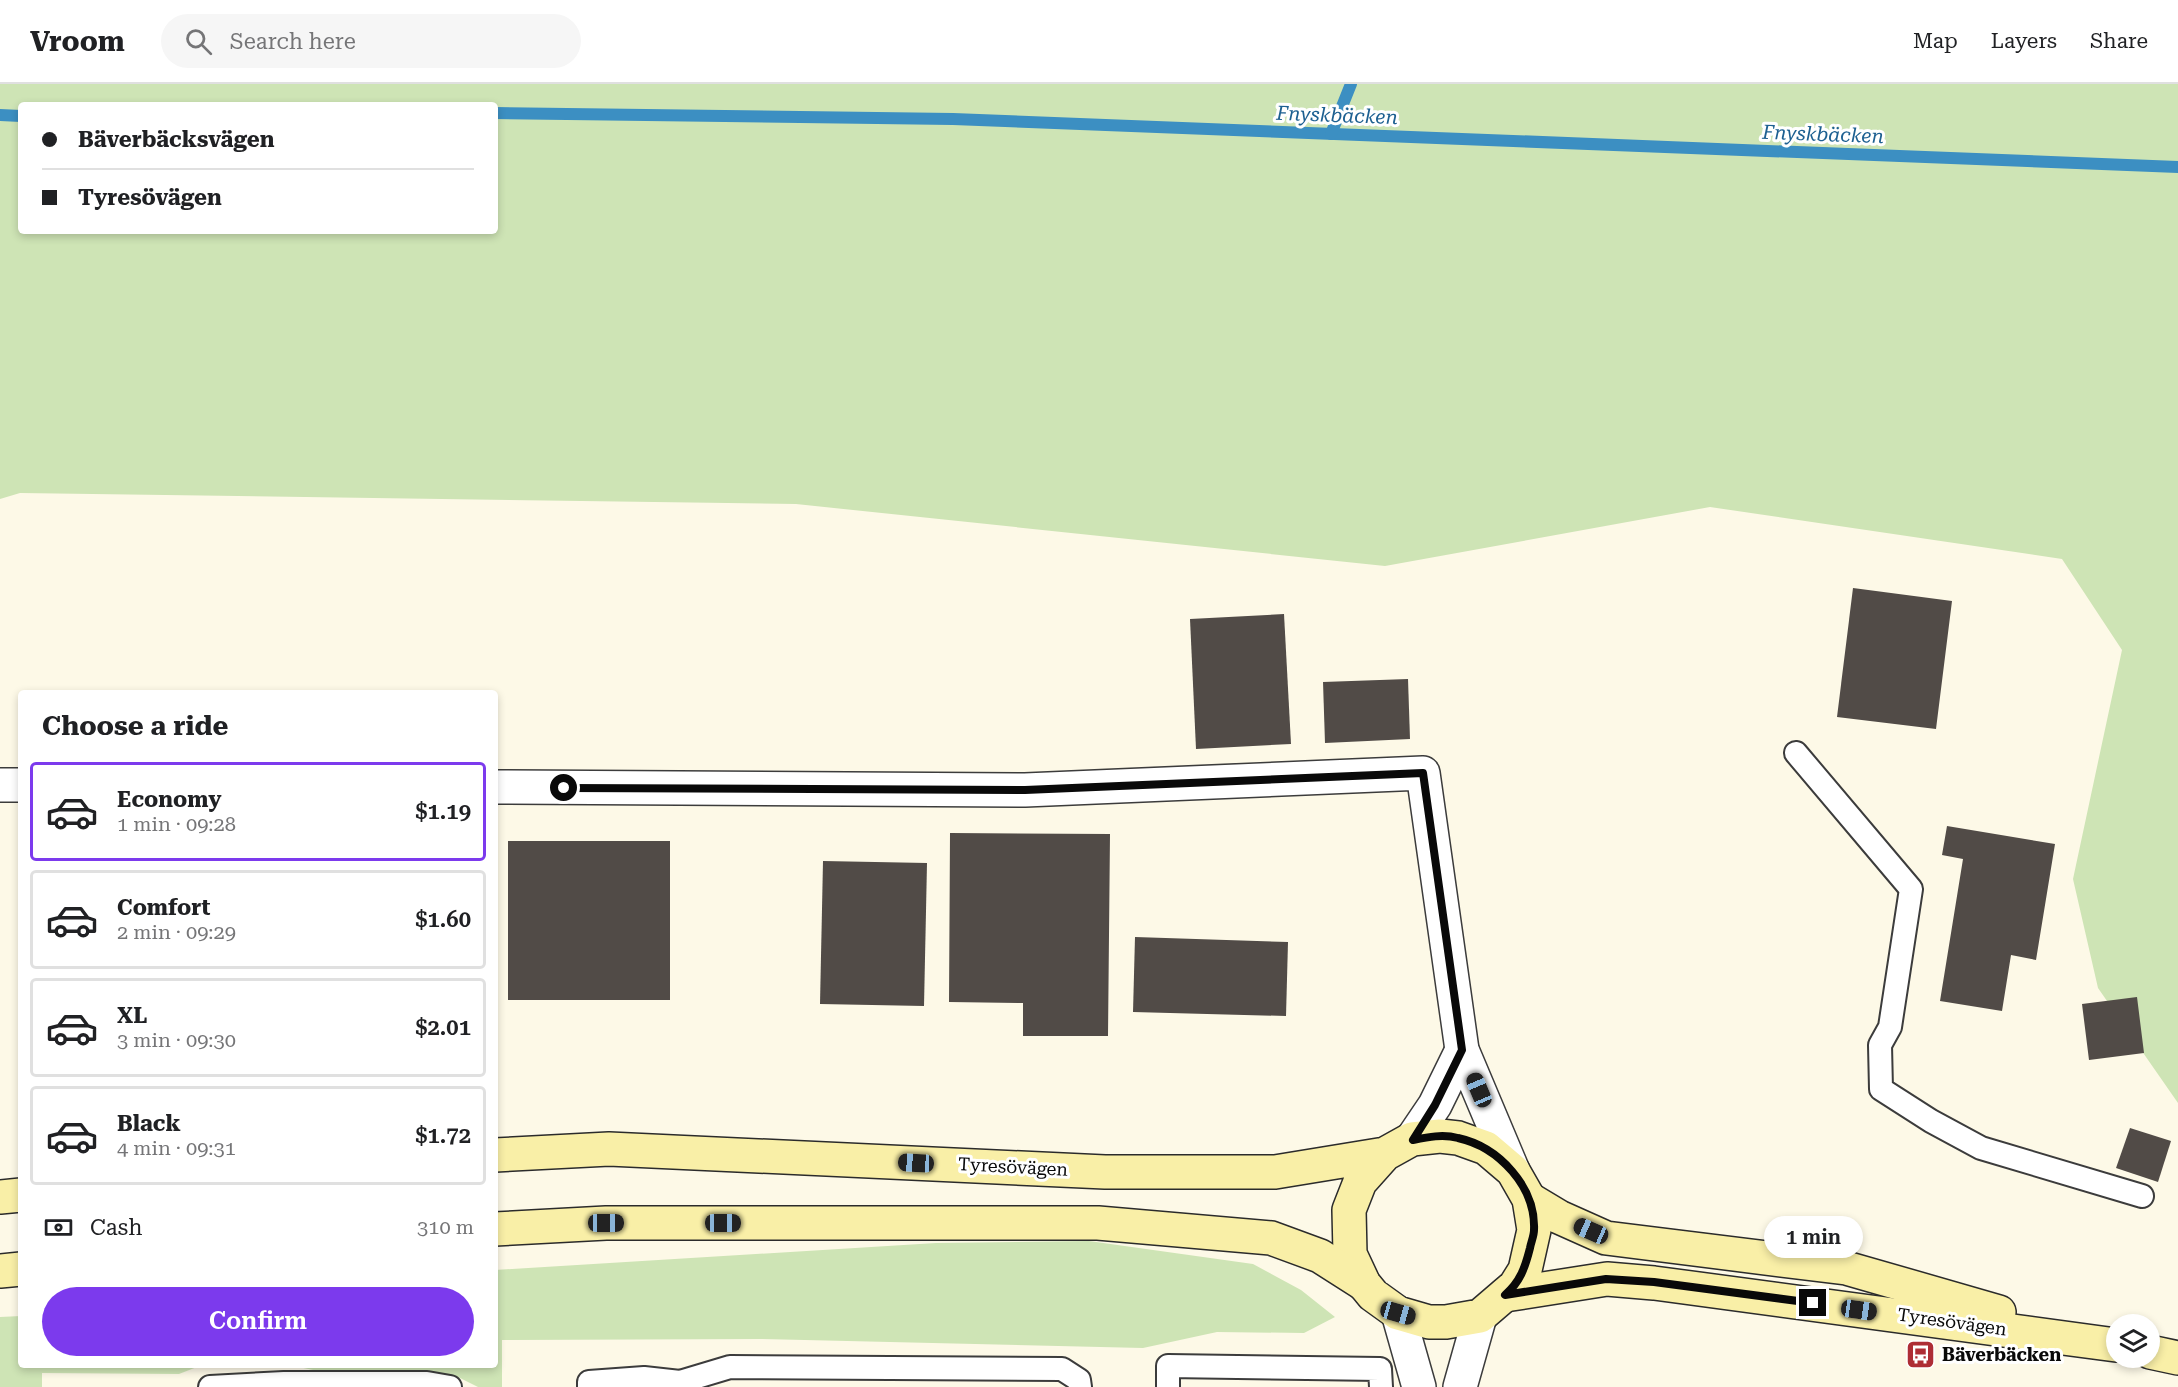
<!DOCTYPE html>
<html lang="en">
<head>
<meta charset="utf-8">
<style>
	:root { --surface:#fff; --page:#f6f6f6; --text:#202124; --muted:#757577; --line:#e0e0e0; --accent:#7c3aed }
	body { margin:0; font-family:"Roboto Serif",serif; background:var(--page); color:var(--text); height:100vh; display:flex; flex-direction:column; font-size:22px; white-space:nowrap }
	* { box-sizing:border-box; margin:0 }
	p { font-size:20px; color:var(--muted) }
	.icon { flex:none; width:33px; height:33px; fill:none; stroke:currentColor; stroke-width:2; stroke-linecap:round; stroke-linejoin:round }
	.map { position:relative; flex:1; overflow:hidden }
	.sheet { position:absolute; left:18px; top:606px; width:480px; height:678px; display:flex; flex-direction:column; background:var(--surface); border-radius:6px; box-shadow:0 3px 9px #0003 }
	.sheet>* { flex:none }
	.hud { position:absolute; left:18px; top:18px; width:480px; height:132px; border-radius:6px; box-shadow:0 3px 9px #0003; display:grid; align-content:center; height:132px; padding:0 24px; background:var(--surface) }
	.fabs { position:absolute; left:2106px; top:1230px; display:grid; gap:12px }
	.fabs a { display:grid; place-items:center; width:54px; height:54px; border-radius:50%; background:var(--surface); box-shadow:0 3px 9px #0003; font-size:30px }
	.end { position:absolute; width:27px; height:27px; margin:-14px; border:8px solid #090909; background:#fff; box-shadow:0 0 0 3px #fff }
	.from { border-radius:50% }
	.bubble { position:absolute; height:42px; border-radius:21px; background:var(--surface); box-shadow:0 3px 9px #0003; font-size:20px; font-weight:600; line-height:42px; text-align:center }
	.car { position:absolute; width:18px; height:36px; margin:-18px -9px; border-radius:8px; box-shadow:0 0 4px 2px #0007; background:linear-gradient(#222 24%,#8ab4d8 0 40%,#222 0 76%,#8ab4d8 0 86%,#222 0) }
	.hud b { display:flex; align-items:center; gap:21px; height:57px; font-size:22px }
	.hud b+b { border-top:2px solid var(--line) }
	.hud i { width:15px; height:15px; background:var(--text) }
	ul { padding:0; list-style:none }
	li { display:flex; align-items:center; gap:18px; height:99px; margin:0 12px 9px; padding:0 12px; border:3px solid var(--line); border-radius:6px }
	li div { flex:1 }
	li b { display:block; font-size:22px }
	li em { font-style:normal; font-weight:600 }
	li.selected { border-color:var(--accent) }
	li>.icon { width:54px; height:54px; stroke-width:1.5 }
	h2 { padding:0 24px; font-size:27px; line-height:72px }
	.pay { display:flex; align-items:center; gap:15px; height:66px; padding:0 24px; font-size:22px }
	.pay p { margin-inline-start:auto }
	.button { display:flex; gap:12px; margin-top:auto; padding:12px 24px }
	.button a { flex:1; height:69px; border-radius:36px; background:var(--accent); color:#fff; font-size:24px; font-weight:600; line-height:69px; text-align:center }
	header { display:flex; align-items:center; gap:36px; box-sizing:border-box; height:84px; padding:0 30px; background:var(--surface); border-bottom:2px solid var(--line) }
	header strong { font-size:28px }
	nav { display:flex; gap:33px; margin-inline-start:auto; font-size:21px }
	.search { width:420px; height:54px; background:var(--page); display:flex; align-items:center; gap:15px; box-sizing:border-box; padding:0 21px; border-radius:33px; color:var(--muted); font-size:22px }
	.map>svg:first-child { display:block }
	.green { fill:#cee4b5; fill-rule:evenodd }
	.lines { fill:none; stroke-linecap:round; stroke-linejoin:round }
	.stream { stroke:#3c8fc2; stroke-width:12 }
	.building { fill:#514b47 }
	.service-casing { stroke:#3c3c3c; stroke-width:26 }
	.minor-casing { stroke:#3c3c3c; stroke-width:36 }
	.secondary-casing { stroke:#2b2b2b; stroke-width:36 }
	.service { stroke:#fff; stroke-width:22 }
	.minor { stroke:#fff; stroke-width:33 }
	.secondary { stroke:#f9efa7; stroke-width:33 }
	.route { stroke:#090909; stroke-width:8 }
	.labels { text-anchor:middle; stroke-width:6; stroke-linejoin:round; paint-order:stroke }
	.street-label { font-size:18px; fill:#090909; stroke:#fff }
	.poi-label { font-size:18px; font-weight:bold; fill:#090909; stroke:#fff; text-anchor:start }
	.water-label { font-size:20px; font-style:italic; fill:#1d6091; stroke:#fff }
</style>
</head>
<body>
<header>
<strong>Vroom</strong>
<div class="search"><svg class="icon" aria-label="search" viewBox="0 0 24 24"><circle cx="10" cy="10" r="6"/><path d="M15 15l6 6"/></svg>Search here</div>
<nav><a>Map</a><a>Layers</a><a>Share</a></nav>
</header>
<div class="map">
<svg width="2178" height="1303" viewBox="0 0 2178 1303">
	<rect width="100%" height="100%" fill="#fdf9e7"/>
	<!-- green -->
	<g class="green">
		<path d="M 0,0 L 2178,0 L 2178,1019 L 2098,904 L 2073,795 L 2122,566 L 2062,475 L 1710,423 L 1385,482 L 796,420 L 20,409 L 0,415 ZM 21,21 L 495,21 L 495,147 L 21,147 Z"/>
		<polygon points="1089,1157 1253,1180 1301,1206 1335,1233 1304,1249 1217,1248 1143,1264 761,1255 502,1256 502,1303 478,1303 458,1293 342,1292 289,1281 495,1281 495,1186 936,1159"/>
		<polygon points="21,1232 21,1281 202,1281 179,1290 42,1289 42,1303 0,1303 0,1233"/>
	</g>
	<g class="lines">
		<!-- stream -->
		<g class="stream">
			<polyline points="495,29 953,35 2178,83"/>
			<polyline points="0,31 21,32"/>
			<polyline points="1331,50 1351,0"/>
		</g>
	</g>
	<!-- building -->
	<g class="building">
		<polygon points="1853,504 1952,517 1936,645 1837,633"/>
		<polygon points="1284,530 1291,660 1196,665 1190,535"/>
		<polygon points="1408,595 1410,655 1325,659 1323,598"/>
		<polygon points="1947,742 2055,760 2036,876 2011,871 2002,927 1940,917 1963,775 1942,771"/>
		<polygon points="950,749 1110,750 1108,952 1023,952 1023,919 949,918"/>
		<rect x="508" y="757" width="162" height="159"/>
		<polygon points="823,777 927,779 924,922 820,920"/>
		<polygon points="1135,853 1288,858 1286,932 1133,928"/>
		<polygon points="2137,913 2144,969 2089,976 2082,920"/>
		<polygon points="2130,1044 2171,1057 2158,1098 2116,1084"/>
	</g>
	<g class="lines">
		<defs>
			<g id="service">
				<polyline points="1796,669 1911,805 1890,943 1880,961 1881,1005 1931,1037 1981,1064 2142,1112"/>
				<polyline points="680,1298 730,1283 1062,1285 1079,1296 1080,1303"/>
				<polyline points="210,1303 284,1299 427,1299 450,1303"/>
				<polyline points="589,1303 589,1298 644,1294 680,1298 680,1303"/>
				<polyline points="1168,1303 1168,1282 1380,1285 1381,1303"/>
			</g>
			<g id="minor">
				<polyline points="0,701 21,701"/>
				<polyline points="495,703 1025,706 1423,689 1462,966 1513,1087"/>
				<polyline points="1412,1055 1435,1021 1462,966"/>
				<polyline points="1398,1229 1419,1303"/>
				<polyline points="1460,1303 1480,1232"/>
			</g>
			<g id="secondary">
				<polyline points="495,1071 609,1065 1105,1088 1275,1088 1385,1070 1412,1055 1440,1052 1458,1054 1486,1064 1513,1087 1529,1115 1534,1146 1525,1186 1515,1202 1480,1232 1446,1238 1429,1238 1398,1229 1373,1211 1364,1200 1350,1170 1349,1126 1360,1098 1385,1070"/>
				<polyline points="0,1113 21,1111"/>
				<polyline points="1529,1115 1559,1133 1606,1154 1846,1184 1999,1228"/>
				<polyline points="495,1145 606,1139 1098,1139 1271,1154 1320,1172 1364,1200"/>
				<polyline points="0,1187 21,1185"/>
				<polyline points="1505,1211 1607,1195 1654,1199 2116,1261"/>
				<polyline points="2150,1268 2178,1274"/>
			</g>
		</defs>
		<!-- service casing -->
		<use href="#service" class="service-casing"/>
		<!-- minor casing -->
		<use href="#minor" class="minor-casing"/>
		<!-- secondary casing -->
		<use href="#secondary" class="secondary-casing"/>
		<!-- service -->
		<use href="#service" class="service"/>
		<!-- minor -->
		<use href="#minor" class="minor"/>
		<!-- secondary -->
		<use href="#secondary" class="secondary"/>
	</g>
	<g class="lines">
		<!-- route -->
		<path class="route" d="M 564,704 L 1025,706 L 1423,689 L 1462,966 L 1435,1021 L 1413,1056 C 1428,1053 1443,1050 1458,1054 C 1499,1063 1536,1103 1534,1146 C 1534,1152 1531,1158 1530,1164 C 1525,1184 1520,1198 1505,1211 L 1606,1195 L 1654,1198 L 1813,1219"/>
	</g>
	<!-- icons -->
	<defs>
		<symbol id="bus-square" viewBox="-11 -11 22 22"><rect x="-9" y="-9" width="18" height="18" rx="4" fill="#ae2d35" stroke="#fff"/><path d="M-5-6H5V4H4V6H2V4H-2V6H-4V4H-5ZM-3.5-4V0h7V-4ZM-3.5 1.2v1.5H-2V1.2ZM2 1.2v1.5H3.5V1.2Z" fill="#fff"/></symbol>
	</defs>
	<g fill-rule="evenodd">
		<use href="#bus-square" x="1904" y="1254" width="33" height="33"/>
	</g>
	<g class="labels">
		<!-- street labels -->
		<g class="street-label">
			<text transform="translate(1013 1083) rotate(3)" y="6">Tyresövägen</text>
			<text transform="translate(1952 1238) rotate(8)" y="6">Tyresövägen</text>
		</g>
		<!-- poi labels -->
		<g class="poi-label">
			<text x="1942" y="1277">Bäverbäcken</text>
		</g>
		<!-- water labels -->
		<g class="water-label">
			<text transform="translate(1337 31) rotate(2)" y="7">Fnyskbäcken</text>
			<text transform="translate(1823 50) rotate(2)" y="7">Fnyskbäcken</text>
		</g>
	</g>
</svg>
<div class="fabs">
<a><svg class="icon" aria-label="layers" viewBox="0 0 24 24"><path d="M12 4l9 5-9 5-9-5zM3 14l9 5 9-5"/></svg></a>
</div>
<i class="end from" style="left:564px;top:704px"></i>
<i class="end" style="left:1813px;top:1219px"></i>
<div class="bubble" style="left:1764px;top:1132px;width:99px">1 min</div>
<i class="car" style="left:1479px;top:1006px;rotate:337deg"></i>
<i class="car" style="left:916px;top:1079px;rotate:273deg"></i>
<i class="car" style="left:606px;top:1139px;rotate:90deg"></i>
<i class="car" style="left:723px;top:1139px;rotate:90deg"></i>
<i class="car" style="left:1591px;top:1147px;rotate:294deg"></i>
<i class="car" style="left:1859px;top:1226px;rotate:98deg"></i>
<i class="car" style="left:1398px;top:1229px;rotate:106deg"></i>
<div class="hud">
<b><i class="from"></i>Bäverbäcksvägen</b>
<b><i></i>Tyresövägen</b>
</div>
<section class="sheet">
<h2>Choose a ride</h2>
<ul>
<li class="selected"><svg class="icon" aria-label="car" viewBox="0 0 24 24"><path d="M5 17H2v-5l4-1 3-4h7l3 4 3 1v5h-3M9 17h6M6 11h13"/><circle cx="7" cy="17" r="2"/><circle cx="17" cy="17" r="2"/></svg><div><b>Economy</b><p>1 min · 09:28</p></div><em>$1.19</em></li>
<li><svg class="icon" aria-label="car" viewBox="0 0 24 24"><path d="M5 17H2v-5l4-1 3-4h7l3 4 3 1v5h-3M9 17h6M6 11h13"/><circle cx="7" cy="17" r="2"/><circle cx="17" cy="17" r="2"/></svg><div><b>Comfort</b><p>2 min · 09:29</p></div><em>$1.60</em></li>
<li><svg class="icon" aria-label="car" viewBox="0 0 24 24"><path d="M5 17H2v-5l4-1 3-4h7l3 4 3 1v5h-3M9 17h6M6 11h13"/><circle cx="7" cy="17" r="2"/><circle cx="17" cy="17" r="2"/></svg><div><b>XL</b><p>3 min · 09:30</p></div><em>$2.01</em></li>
<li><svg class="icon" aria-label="car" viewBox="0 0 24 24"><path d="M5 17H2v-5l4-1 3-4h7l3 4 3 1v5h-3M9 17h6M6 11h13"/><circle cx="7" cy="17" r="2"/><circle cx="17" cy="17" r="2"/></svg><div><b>Black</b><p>4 min · 09:31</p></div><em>$1.72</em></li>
</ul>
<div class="pay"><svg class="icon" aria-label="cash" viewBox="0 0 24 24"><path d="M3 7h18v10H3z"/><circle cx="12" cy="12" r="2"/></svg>Cash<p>310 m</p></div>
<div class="button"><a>Confirm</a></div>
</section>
</div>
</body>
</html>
